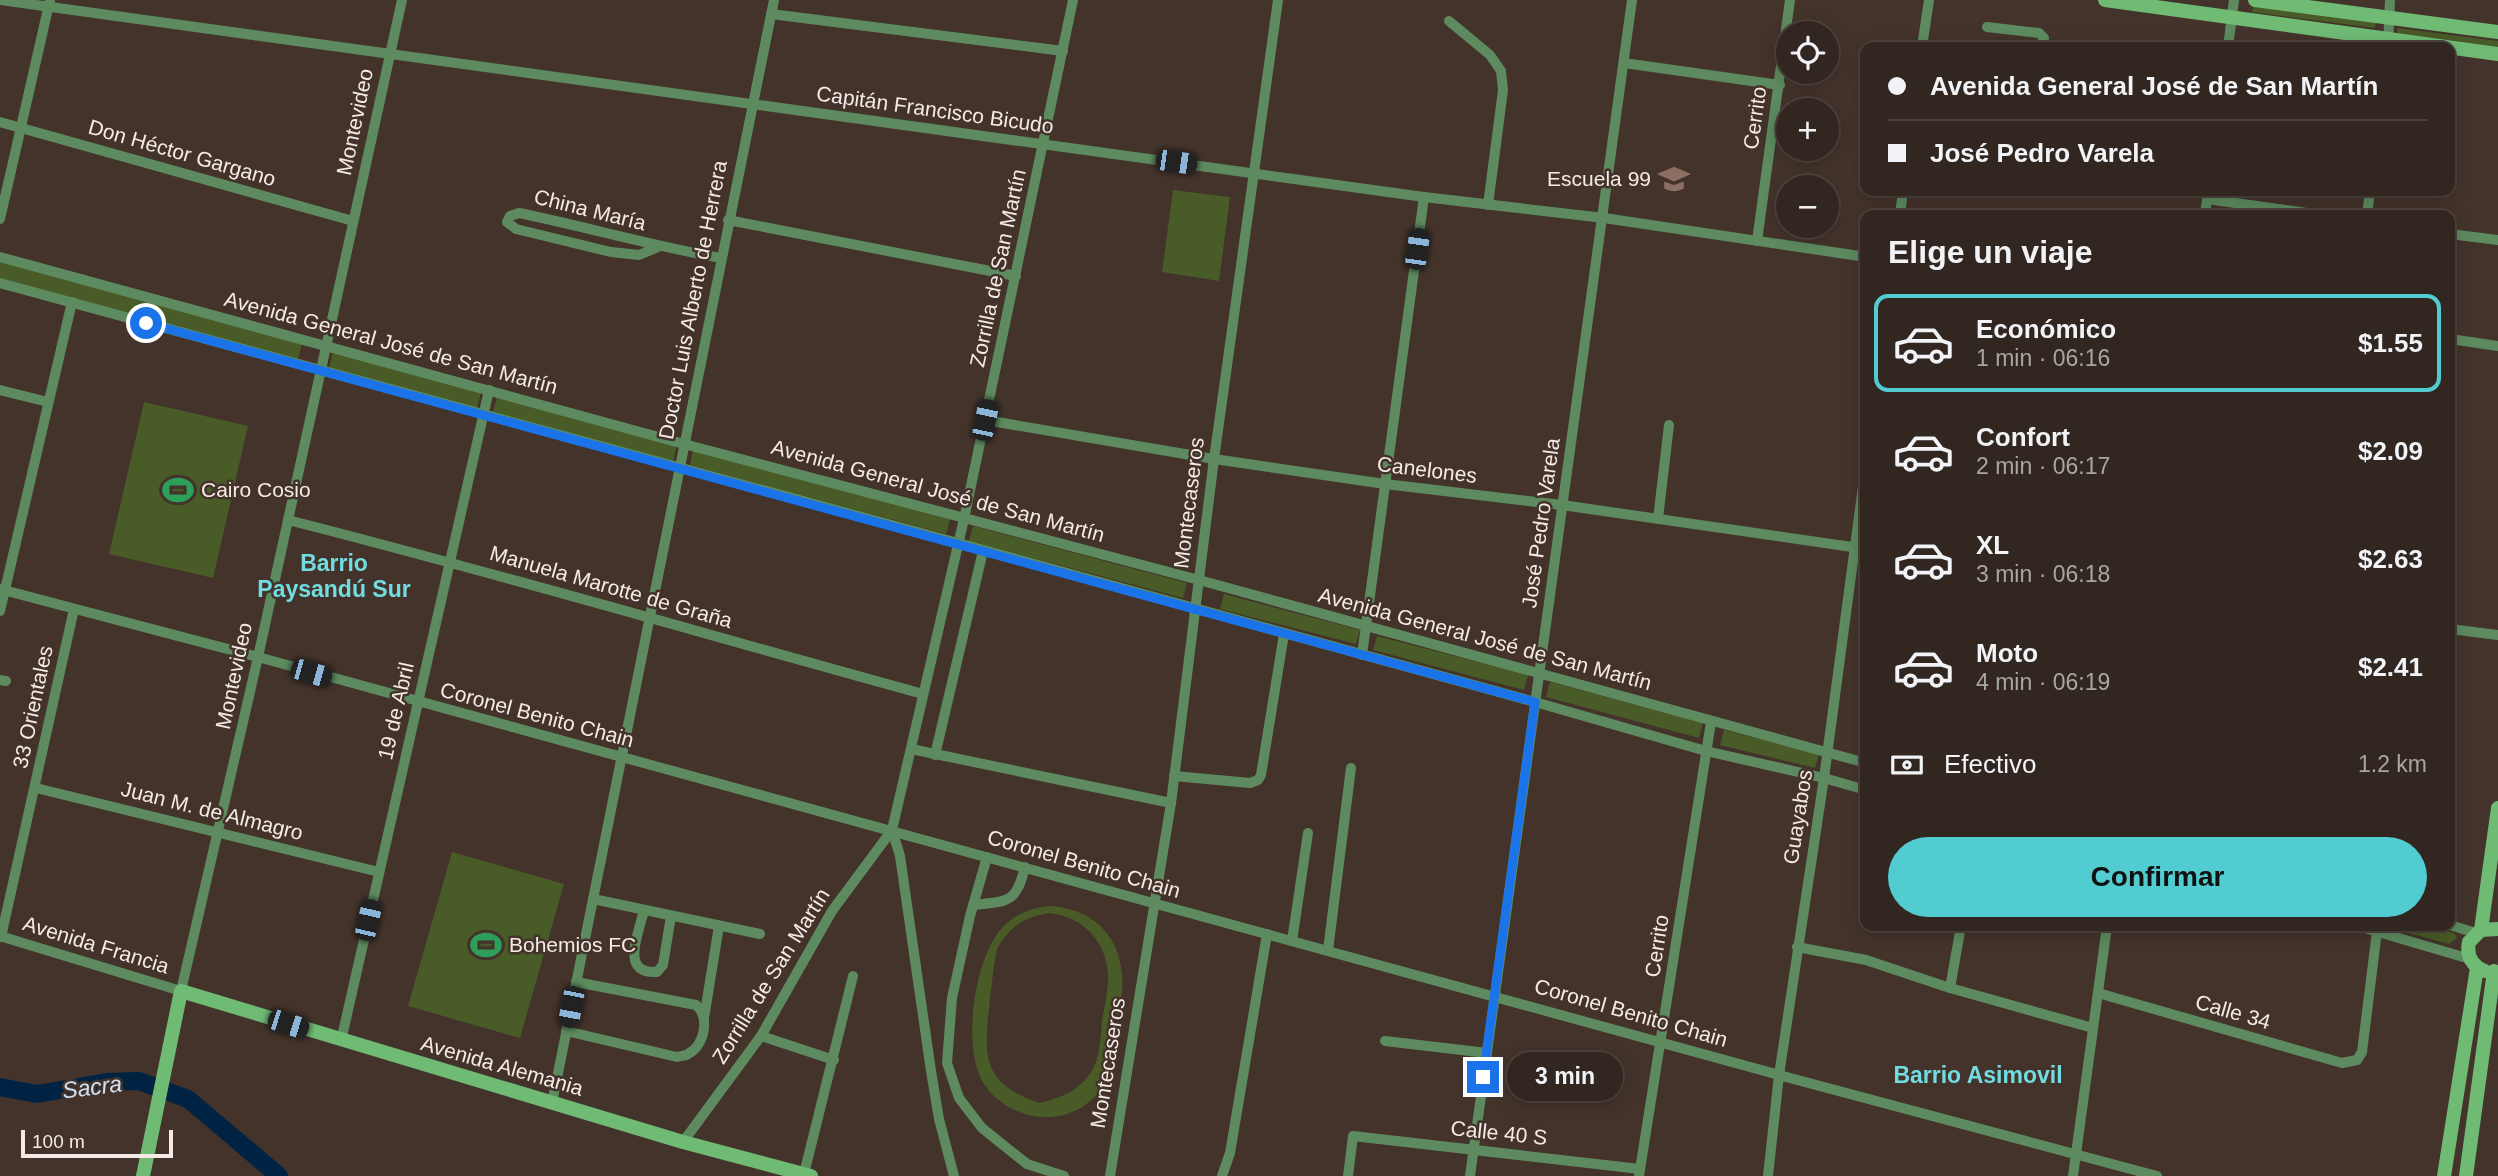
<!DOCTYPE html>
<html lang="es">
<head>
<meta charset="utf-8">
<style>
	:root { --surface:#322620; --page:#3d322d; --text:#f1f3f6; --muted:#a8a5a5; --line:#4d433e; --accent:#51ccd1 }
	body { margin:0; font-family:Arial,sans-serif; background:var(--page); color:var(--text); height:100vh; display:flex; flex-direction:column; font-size:26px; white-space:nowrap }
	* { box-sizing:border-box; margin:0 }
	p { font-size:23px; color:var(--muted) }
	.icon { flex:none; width:38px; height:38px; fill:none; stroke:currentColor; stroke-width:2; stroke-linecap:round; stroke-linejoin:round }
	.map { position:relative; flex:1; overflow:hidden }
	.side { position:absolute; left:1860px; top:210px; width:595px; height:721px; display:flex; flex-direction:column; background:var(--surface); border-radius:14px; box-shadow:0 4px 18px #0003,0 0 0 2px var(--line) }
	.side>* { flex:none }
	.banner { position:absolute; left:1860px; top:42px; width:595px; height:154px; border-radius:14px; box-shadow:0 4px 18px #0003,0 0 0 2px var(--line); display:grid; align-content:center; height:154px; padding:0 28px; background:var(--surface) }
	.fabs { position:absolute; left:1776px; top:21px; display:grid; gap:14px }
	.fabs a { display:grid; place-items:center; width:63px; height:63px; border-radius:50%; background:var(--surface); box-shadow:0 4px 18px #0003,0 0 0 2px var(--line); font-size:35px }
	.scale { position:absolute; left:21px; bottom:18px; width:152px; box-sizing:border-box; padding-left:7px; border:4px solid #f5eae5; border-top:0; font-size:19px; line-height:24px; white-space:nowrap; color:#f5eae5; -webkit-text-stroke:5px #43332b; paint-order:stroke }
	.end { position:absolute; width:32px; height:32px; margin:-16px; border:9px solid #1a73e8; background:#fff; box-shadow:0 0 0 4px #fff }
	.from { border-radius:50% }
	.bubble { position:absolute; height:49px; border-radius:24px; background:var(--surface); box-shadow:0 4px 18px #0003,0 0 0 2px var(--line); font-size:23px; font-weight:800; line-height:49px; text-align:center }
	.car { position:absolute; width:21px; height:42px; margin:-21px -10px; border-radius:9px; box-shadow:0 0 5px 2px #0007; background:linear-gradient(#222 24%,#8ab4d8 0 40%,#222 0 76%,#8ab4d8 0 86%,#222 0) }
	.banner b { display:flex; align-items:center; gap:24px; height:66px; font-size:26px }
	.banner b+b { border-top:2px solid var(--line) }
	.banner i { width:18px; height:18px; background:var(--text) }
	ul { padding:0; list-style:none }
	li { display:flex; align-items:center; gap:21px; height:98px; margin:0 14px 10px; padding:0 14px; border:4px solid transparent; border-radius:14px }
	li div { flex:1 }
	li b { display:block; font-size:26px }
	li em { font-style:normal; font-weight:800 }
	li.on { border-color:var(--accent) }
	li>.icon { width:63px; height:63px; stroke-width:1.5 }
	h2 { padding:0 28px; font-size:32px; line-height:84px }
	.pay { display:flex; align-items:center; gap:18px; height:77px; padding:0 28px; font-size:26px }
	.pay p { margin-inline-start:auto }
	.cta { display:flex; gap:14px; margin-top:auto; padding:14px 28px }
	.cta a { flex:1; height:80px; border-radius:42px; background:var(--accent); color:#111; font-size:28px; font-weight:800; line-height:80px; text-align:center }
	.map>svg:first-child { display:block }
	.green { fill:#495b27; fill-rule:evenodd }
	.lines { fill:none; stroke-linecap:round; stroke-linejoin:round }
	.river { stroke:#002344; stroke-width:18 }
	.street { stroke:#5d8b5f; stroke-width:10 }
	.secondary { stroke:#6fbb74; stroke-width:14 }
	.route { stroke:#1a73e8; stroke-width:9 }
	.labels { text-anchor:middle; stroke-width:5; stroke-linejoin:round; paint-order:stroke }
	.street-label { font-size:21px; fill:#f5eae5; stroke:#43332b }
	.poi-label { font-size:21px; fill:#f5eae5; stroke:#43332b; text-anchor:start }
	.neighbourhood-label { font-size:23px; font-weight:bold; fill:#71dde1; stroke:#43332b }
	.water-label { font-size:23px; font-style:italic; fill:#d0e1f3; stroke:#43332b }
</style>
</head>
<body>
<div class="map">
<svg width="2498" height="1176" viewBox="0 0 2498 1176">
	<rect width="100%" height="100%" fill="#43332b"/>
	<!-- green -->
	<g class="green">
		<polygon points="2253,5 2376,21 2375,28 2252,12"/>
		<polygon points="2397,28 2498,41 2498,48 2397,35"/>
		<polygon points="1173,190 1230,197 1219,281 1162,272"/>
		<polygon points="0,262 302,344 298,359 0,279"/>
		<polygon points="333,352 481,392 477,408 329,368"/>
		<polygon points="497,397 677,445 673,461 493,412"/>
		<polygon points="144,402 248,426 213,578 109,554"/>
		<polygon points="693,450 950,519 946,534 690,465"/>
		<polygon points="973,526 1187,583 1183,598 969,541"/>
		<polygon points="1224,594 1360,630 1356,644 1220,609"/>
		<polygon points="1377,636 1528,675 1524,690 1373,650"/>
		<polygon points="1550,682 1703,723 1699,738 1546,697"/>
		<polygon points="1724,730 1819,754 1815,768 1720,745"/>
		<polygon points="452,852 564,884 520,1038 408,1006"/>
		<path d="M 1049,906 C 1090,908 1118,932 1122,974 C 1124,990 1119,1007 1118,1022 C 1115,1043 1115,1065 1104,1084 C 1078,1130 1012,1126 984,1084 C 961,1049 974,958 1002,928 C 1015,914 1031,908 1049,906 ZM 1049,913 C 1082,917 1105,939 1108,973 C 1109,989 1104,1007 1102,1022 C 1100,1041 1100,1064 1086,1079 C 1074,1093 1057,1099 1039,1103 C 986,1084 983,1061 989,1009 C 991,989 993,969 997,949 C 1009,927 1024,917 1049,913 Z"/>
		<polygon points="2383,926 2431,926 2454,933 2457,938 2449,944"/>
	</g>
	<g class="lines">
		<!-- river -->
		<polyline class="river" points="0,1087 37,1094 107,1082 139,1081 188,1099 279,1176"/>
		<!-- street -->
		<g class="street">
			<polyline points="0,0 1424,197 1604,218 1866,257"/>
			<polyline points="771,14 1063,51"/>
			<polyline points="1449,21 1490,55 1501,71 1503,90 1488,205"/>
			<polyline points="1987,27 2039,33 2044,38 2042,47"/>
			<polyline points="1922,47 1929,0"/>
			<polyline points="2228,47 2234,0"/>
			<polyline points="2388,47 2390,0"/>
			<polyline points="1624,63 1780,85"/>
			<polyline points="0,122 353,221"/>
			<polyline points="2207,199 2321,215"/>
			<polyline points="1900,215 1903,191"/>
			<polyline points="2205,215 2208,191"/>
			<polyline points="2367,215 2370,191"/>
			<polyline points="0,219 50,0"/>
			<polyline points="728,220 1016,276"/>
			<polyline points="2450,234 2498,240"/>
			<polyline points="1757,241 1790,0"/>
			<path d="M 658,247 L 639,255 L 611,252 L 516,229 L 507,222 L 510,216 L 519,213 C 587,227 653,246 721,258"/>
			<polyline points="0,257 684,444 1199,580 1866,763"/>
			<polyline points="0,283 958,543 1535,702 1706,751 1824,778 1866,790"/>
			<polyline points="2450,339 2498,346"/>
			<polyline points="0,390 48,402"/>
			<polyline points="985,420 1214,459 1385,484 1562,505 1866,549"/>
			<polyline points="1658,519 1669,425"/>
			<path d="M 288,520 C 501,574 711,636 923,694"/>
			<polyline points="0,589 258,657 1779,1075 2157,1176"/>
			<polyline points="0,611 72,302"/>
			<polyline points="2450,629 2498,635"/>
			<polyline points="1362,655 1424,197"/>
			<polyline points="0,680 6,681"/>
			<polyline points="911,749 1171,803"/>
			<polyline points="935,755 983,551"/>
			<polyline points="1174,776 1250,783 1258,780 1261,775 1284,634"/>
			<polyline points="36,788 379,872"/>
			<polyline points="892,830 900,856 931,1071 939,1119 954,1176"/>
			<polyline points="987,857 970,916 952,998 947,1063 959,1098 982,1128 1027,1164 1064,1176"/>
			<polyline points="593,899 760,934"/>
			<path d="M 973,905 C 1008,901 1016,904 1025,867"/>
			<path d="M 644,910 C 639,933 619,974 657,972 L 663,965 L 671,916"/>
			<polyline points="2450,925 2476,933"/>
			<polyline points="2358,926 2470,959"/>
			<polyline points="0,936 181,991 258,657 402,0"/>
			<polyline points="1,937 74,609"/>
			<polyline points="1292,941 1308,833"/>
			<polyline points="1797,947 1866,960 1950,988 2093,1028"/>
			<polyline points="1328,950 1351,768"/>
			<polyline points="1950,988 1961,926"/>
			<polyline points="2098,993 2342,1063 2357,1060 2362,1052 2377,931"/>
			<polyline points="704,1018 719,926"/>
			<path d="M 566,1031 L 677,1057 C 680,1056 685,1056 688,1054 C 705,1045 710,1017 696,1005 L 576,982"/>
			<polyline points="761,1036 834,1060"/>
			<polyline points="341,1041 489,390"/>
			<polyline points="1385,1041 1487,1053"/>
			<polyline points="552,1103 774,0"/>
			<polyline points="683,1142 761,1036 832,911 892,830 964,519 1073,0"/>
			<polyline points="804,1174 853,976"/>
			<polyline points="1110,1176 1171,803 1214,459 1278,0"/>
			<polyline points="1222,1176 1230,1153 1267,934"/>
			<polyline points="1348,1176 1353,1136 1640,1169"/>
			<polyline points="1470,1176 1632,0"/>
			<polyline points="1639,1176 1711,722"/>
			<polyline points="1768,1176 1779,1075 1824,778 1866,464"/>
			<polyline points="2073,1176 2107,926"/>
		</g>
		<!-- secondary -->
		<g class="secondary">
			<polyline points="2105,0 2498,54"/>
			<polyline points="2255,0 2498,32"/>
			<polyline points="2481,930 2498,808"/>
			<path d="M 2485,971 C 2472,966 2466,956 2469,942 L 2481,930 L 2498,929"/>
			<polyline points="143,1176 181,991 683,1142 811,1176"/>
			<polyline points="2444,1176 2477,968"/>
			<polyline points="2466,1176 2494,971"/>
		</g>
	</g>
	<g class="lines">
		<!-- route -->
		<polyline class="route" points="146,323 1535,702 1483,1077"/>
	</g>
	<!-- icons -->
	<defs>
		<symbol id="school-bare" viewBox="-9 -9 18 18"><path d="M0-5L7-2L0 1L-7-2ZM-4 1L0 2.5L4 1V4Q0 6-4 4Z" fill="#8d6e63" stroke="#43332b" stroke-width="2.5" paint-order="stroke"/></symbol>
		<symbol id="stadium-bare" viewBox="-9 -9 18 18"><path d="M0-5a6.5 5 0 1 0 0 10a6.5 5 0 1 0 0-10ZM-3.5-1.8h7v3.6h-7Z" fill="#2e9e5b" stroke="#43332b" stroke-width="2.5" paint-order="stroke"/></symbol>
	</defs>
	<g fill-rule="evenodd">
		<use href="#school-bare" x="1652" y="157" width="44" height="44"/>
		<use href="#stadium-bare" x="156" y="468" width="44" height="44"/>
		<use href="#stadium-bare" x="464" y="923" width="44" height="44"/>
	</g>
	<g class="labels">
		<!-- street labels -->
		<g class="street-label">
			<text transform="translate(935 110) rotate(8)" y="7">Capitán Francisco Bicudo</text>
			<text transform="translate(1755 118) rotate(-82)" y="7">Cerrito</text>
			<text transform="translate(355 122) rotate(-78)" y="7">Montevideo</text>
			<text transform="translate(182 153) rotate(16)" y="7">Don Héctor Gargano</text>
			<text transform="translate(590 210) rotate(14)" y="7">China María</text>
			<text transform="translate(998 268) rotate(-78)" y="7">Zorrilla de San Martín</text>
			<text transform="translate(693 300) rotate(-79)" y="7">Doctor Luis Alberto de Herrera</text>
			<text transform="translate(391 343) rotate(15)" y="7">Avenida General José de San Martín</text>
			<text transform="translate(1427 470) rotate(7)" y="7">Canelones</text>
			<text transform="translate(938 491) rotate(15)" y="7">Avenida General José de San Martín</text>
			<text transform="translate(1189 503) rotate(-83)" y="7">Montecaseros</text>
			<text transform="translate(1541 523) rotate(-82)" y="7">José Pedro Varela</text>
			<text transform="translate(611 587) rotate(16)" y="7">Manuela Marotte de Graña</text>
			<text transform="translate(1485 639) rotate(15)" y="7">Avenida General José de San Martín</text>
			<text transform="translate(234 676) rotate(-78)" y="7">Montevideo</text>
			<text transform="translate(33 707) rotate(-78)" y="7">33 Orientales</text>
			<text transform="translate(396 711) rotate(-77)" y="7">19 de Abril</text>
			<text transform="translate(537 715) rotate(15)" y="7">Coronel Benito Chain</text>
			<text transform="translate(212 811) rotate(14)" y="7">Juan M. de Almagro</text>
			<text transform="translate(1798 817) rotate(-81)" y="7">Guayabos</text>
			<text transform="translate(1084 864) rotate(16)" y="7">Coronel Benito Chain</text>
			<text transform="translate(96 945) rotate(17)" y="7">Avenida Francia</text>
			<text transform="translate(1657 946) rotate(-81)" y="7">Cerrito</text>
			<text transform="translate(771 976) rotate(-58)" y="7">Zorrilla de San Martín</text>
			<text transform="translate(2233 1012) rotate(16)" y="7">Calle 34</text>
			<text transform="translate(1631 1013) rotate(16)" y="7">Coronel Benito Chain</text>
			<text transform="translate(1108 1063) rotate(-81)" y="7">Montecaseros</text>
			<text transform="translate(502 1066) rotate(16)" y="7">Avenida Alemania</text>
			<text transform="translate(1499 1133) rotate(6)" y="7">Calle 40 S</text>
		</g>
		<!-- poi labels -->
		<g class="poi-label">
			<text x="1651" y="186" text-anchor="end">Escuela 99</text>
			<text x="201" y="497">Cairo Cosio</text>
			<text x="509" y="952">Bohemios FC</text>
		</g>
		<!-- neighbourhood labels -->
		<g class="neighbourhood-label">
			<text x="334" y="571">Barrio<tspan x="334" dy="26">Paysandú Sur</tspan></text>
			<text x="1978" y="1083">Barrio Asimovil</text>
		</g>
		<!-- water labels -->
		<g class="water-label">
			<text transform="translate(92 1087) rotate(-7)" y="8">Sacra</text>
		</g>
	</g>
</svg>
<div class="fabs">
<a><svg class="icon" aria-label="locate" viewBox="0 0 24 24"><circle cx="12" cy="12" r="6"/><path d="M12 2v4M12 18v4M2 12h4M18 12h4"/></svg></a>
<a>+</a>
<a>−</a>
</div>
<div class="scale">100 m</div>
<i class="end from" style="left:146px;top:323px"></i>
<i class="end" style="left:1483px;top:1077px"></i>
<div class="bubble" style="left:1507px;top:1052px;width:116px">3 min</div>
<i class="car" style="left:1176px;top:162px;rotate:98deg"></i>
<i class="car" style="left:1417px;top:249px;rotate:8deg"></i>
<i class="car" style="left:985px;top:420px;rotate:12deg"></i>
<i class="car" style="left:311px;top:673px;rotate:106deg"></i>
<i class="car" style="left:368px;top:920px;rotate:13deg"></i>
<i class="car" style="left:571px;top:1007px;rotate:191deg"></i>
<i class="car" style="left:288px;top:1024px;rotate:108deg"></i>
<div class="banner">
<b><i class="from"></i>Avenida General José de San Martín</b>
<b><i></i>José Pedro Varela</b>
</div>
<section class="side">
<h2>Elige un viaje</h2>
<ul>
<li class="on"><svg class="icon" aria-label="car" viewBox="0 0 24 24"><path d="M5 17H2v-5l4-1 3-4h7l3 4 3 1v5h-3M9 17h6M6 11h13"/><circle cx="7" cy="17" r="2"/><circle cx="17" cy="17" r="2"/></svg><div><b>Económico</b><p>1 min · 06:16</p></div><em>$1.55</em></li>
<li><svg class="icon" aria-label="car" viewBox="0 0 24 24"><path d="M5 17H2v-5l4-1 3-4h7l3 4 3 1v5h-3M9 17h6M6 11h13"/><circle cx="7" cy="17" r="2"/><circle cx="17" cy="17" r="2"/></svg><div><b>Confort</b><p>2 min · 06:17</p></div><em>$2.09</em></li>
<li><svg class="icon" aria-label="car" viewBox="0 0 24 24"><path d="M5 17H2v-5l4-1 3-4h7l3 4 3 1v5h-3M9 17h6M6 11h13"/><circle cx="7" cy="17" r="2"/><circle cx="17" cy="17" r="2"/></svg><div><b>XL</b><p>3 min · 06:18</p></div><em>$2.63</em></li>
<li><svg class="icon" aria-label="car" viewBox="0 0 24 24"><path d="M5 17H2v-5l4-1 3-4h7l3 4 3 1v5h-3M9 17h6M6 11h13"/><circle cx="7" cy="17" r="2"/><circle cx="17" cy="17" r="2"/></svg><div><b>Moto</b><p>4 min · 06:19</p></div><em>$2.41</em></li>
</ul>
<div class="pay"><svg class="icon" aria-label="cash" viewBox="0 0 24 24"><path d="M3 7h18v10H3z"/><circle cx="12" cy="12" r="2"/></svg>Efectivo<p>1.2 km</p></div>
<div class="cta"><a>Confirmar</a></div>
</section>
</div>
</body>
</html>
